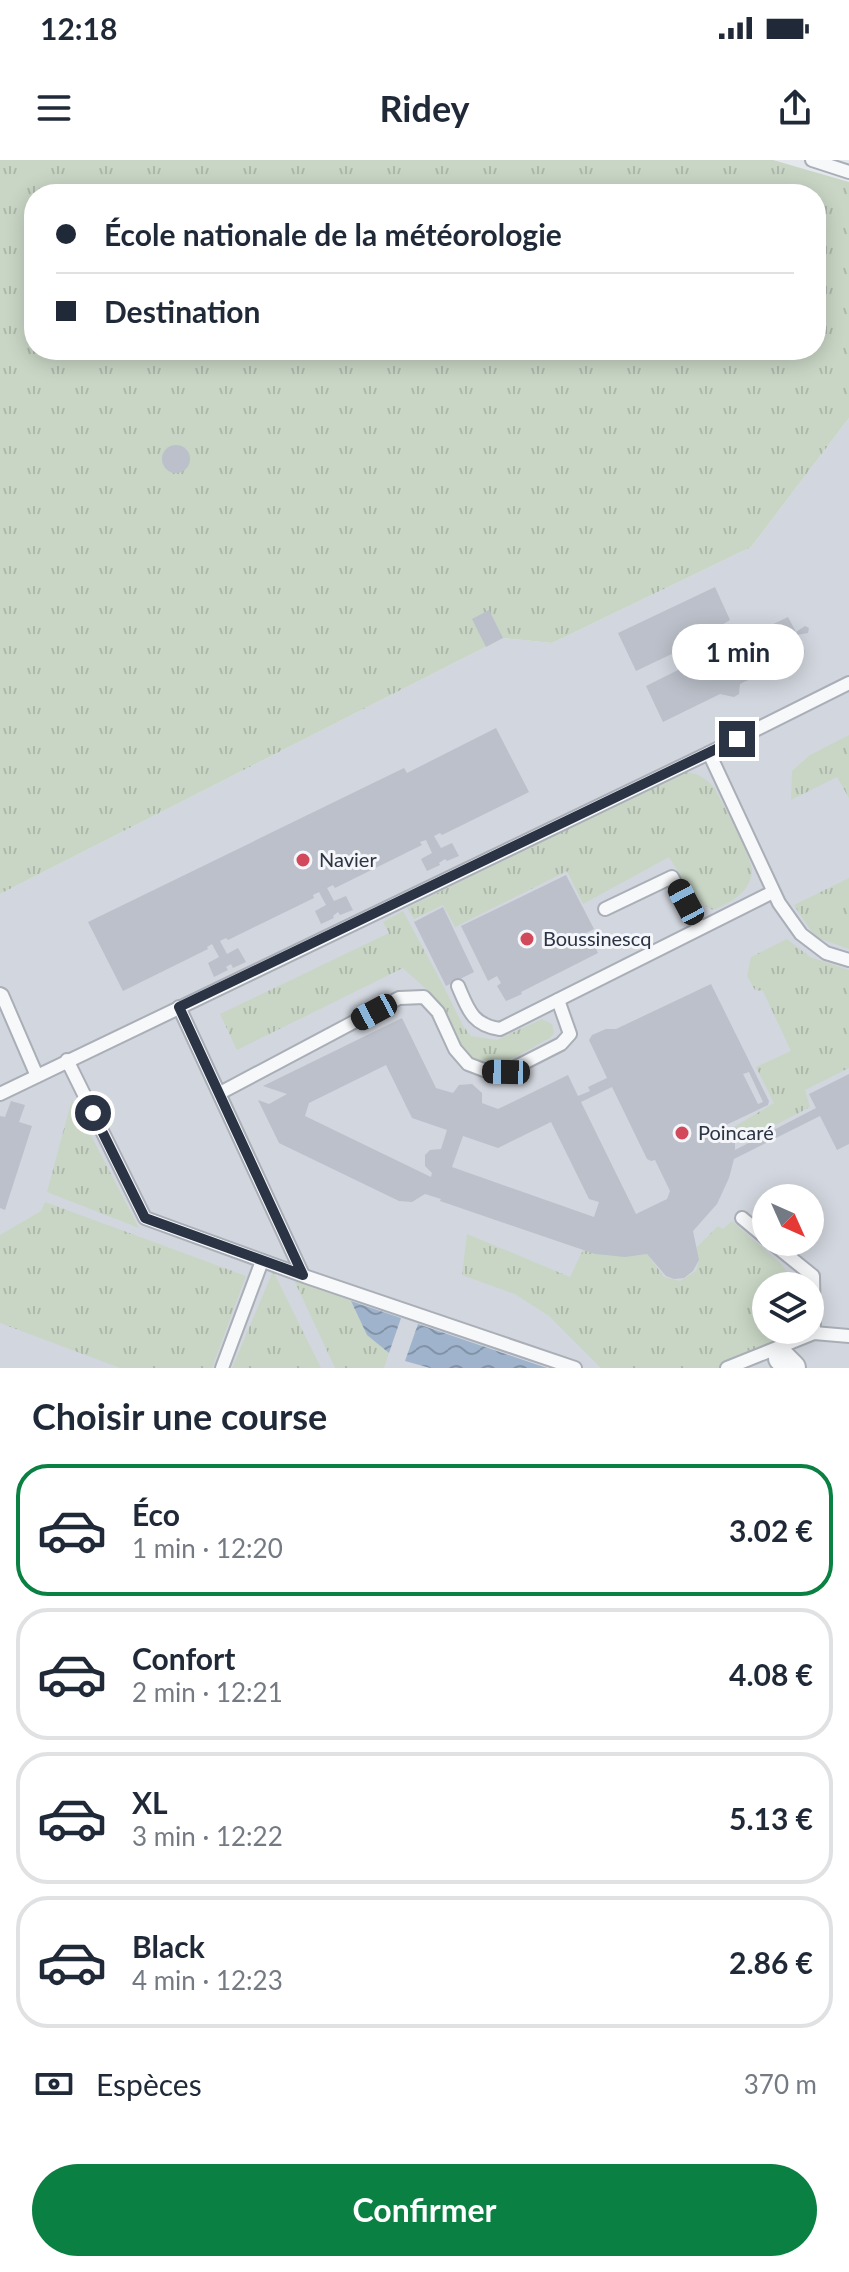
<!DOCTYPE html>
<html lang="fr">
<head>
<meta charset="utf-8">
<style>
	:root { --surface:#fff; --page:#f6f6f7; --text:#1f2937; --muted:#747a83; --line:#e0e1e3; --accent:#0b8043 }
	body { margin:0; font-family:Lato,sans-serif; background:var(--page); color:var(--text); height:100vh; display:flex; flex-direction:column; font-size:30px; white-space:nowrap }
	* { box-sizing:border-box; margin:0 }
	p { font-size:26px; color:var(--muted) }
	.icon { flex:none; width:44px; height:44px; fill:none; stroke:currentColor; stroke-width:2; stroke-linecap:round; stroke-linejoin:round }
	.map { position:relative; height:1208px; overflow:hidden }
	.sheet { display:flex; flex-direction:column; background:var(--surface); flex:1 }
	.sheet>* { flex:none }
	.guide { position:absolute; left:24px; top:24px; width:802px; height:176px; border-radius:32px; box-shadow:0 4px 20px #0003; display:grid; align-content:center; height:176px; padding:0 32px; background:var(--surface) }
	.needle { width:52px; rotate:135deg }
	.tools { position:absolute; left:752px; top:1024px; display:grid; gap:16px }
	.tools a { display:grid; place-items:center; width:72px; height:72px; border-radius:50%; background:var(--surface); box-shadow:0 4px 20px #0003; font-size:40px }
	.end { position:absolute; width:36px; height:36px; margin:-18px; border:10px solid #2b3445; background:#fff; box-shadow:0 0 0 4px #fff }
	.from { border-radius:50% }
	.bubble { position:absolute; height:56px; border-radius:28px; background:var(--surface); box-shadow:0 4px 20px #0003; font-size:26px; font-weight:700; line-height:56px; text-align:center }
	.car { position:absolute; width:24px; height:48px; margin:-24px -12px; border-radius:10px; box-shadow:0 0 6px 2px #0007; background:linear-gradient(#222 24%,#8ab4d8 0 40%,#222 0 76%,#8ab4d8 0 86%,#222 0) }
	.guide b { display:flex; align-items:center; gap:28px; height:76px; font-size:30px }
	.guide b+b { border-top:2px solid var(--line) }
	.guide i { width:20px; height:20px; background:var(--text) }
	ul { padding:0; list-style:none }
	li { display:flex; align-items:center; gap:24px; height:132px; margin:0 16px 12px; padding:0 16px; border:4px solid var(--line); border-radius:32px }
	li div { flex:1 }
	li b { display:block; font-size:30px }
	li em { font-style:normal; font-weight:700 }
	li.current { border-color:var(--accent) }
	li>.icon { width:72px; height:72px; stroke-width:1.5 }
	h2 { padding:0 32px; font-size:36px; line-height:96px }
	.pay { display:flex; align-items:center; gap:20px; height:88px; padding:0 32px; font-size:30px }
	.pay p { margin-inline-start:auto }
	.cta { display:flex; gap:16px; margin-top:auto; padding:16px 32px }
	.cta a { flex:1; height:92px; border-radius:48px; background:var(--accent); color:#fff; font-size:32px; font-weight:700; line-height:92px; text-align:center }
	.status { display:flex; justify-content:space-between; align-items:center; height:56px; padding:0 40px; background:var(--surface); direction:ltr }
	.status svg { height:22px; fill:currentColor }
	header { display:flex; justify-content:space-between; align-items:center; height:104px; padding:0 32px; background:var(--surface); font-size:36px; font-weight:700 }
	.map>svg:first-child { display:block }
	.built { fill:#d2d6de; fill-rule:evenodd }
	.grass { fill:url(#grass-tufts); fill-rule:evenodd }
	.water { fill:url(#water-waves) }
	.building { fill:#bbc0ca; fill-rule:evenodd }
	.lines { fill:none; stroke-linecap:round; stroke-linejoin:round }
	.lane-casing { stroke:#a9aeb7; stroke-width:16 }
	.street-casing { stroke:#a9aeb7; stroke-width:30 }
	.lane { stroke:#f7f8fa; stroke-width:12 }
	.street { stroke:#f7f8fa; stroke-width:26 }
	.route { stroke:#2b3445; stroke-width:10 }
	.poi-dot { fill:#d1495b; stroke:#f4f6f9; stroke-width:3 }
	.labels { text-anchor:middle; stroke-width:6; stroke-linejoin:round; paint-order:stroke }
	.poi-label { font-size:20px; fill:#2b3445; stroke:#f4f6f9; text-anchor:start }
</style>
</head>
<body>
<div class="status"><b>12:18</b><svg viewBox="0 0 49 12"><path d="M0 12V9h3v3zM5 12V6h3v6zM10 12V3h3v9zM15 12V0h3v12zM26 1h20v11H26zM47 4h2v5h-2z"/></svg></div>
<header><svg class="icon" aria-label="menu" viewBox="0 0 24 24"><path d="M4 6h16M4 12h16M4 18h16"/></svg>Ridey<svg class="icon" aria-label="share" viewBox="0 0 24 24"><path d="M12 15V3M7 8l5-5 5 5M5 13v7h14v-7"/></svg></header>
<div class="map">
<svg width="849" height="1208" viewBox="0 0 849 1208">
	<defs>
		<pattern id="grass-tufts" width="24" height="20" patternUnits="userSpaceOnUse" patternTransform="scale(2)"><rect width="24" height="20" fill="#c9d6c5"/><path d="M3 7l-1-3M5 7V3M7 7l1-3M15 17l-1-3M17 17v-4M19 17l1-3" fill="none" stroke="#adb8ab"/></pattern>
		<pattern id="water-waves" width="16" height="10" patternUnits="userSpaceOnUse" patternTransform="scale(2)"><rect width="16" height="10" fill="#9fb4cc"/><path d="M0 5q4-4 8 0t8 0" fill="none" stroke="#8293a7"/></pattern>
	</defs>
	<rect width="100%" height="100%" fill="#e4e7ec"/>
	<!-- built -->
	<path class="built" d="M 849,258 L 849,1208 L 0,1208 L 0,734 L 503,478 L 552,483 L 751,387 ZM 766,1038 L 810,1038 L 810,1082 L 766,1082 ZM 766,1126 L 810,1126 L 810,1170 L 766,1170 Z"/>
	<!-- grass -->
	<g class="grass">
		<path d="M 0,0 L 773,0 L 849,22 L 849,258 L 751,387 L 552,483 L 503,478 L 0,734 ZM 34,34 L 816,34 L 816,190 L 34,190 Z"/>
		<polygon points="849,575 849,638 837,617 791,640 792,611 810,595"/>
		<path d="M 681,612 C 696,612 704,617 714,627 C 722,643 754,699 752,713 C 749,733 730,743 713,750 L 696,741 L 669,697 L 583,744 L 567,711 L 455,767 L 443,745 L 414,759 L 407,748 Z"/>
		<polygon points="849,718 849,789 815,777 794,745"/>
		<path d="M 403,751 L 444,827 L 463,866 L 471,876 L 497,880 L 542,859 L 552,864 L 554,873 L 550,878 C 534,886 517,898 500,903 C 462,914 452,867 438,844 C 430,830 414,819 403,808 L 237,890 L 220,854 L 389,773 L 383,762 Z"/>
		<polygon points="787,779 810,797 849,810 849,908 805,930 810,947 741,983 732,968 774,943 756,907 791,891 763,831 755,830 747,816 751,797"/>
		<polygon points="72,939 139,1068 47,1032"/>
		<polygon points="45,1042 246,1116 212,1208 120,1208 0,1163 0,1075 41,1051"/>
		<path d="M 732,1061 L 782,1105 L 798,1126 L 766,1126 L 766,1170 L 791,1170 L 782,1180 L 721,1208 L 601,1208 L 549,1156 L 515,1134 L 462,1115 L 467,1074 L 570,1117 L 583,1090 C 605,1097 624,1097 647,1094 L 664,1117 L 680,1121 L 696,1111 L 699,1100 L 696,1088 L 718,1066 L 723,1069 Z"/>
		<polygon points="273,1111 321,1208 232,1208"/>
		<polygon points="293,1118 351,1141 367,1175 389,1193 384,1208 335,1208"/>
	</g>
	<!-- water -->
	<g class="water">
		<polygon points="351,1141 401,1158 389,1193 367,1175"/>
		<polygon points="418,1164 547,1208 430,1208 405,1201"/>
	</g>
	<!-- building -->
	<g class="building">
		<circle cx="176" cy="299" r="14"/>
		<polygon points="715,427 730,460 715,469 718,472 636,511 618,473"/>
		<polygon points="489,450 503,478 486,487 472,459"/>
		<polygon points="788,457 796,472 805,466 809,468 808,473 797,475 805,492 740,524 739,534 734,537 720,534 663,562 646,526 678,510 679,507 682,508 707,496 710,489 717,491"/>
		<polygon points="496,568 529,632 442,675 440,673 434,676 441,688 452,683 459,696 447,701 445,699 439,703 440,705 427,711 421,699 432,693 426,680 420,682 422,685 335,728 333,725 327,728 334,741 346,736 353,750 340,755 338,752 333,756 334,758 321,764 315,751 326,745 319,732 313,735 314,738 228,780 226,778 220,781 227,794 238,788 246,802 233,808 231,804 226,807 228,810 214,817 208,803 219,797 212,784 207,787 208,789 123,831 88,762 404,608 407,613"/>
		<polygon points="566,715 594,769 584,774 587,780 591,778 598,793 521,832 522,834 506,841 497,826 501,823 497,816 488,821 461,766"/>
		<polygon points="443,747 474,812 446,826 414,762"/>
		<path d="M 711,824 L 769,941 L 768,945 L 726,965 L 731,978 L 735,976 L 735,990 L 816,948 L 809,934 L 849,914 L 849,984 L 837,990 L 820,956 L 734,999 L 729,1018 L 717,1044 L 693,1071 L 699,1100 L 693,1111 L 684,1118 L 674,1119 L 666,1116 L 647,1094 L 625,1097 L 595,1094 L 440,1041 L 441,1039 L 425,1034 L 412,1042 L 399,1041 L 279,983 L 258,940 L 269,944 L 287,934 L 263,926 L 402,858 L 436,928 L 453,933 L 459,925 L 472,924 L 482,933 L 482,943 L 498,949 L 568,915 L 578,936 L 590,931 L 588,927 L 607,918 L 589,880 L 592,875 L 606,869 L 616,869 ZM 386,905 L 412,958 L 447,970 L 441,989 L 430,990 L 425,995 L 425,1006 L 432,1013 L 431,1017 L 305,956 L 309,943 ZM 749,912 L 763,942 L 758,944 L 743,914 ZM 612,927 L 647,999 L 651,1001 L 655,1000 L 670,1031 L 667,1039 L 636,1054 L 581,942 ZM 551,962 L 589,1039 L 599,1042 L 594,1057 L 452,1007 L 463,976 L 498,988 Z"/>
		<polygon points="11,941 25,945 19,962 32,966 5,1050 0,1048 0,956 5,957"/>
	</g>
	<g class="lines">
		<defs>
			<g id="lane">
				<polyline points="812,0 849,12"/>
				<polyline points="709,593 779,743 801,774 826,793 849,800"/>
				<polyline points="605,749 672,717 700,768"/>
				<path d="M 458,826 C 468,849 472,865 500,869 L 773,732"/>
				<polyline points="0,834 2,835 37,916"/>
				<polyline points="179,847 303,1115"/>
				<polyline points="67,900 145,1058 307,1117 575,1208"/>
				<polyline points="220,933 399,838 424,837 438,852 455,889 468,904 489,912 506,912 561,884 570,874 558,840"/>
				<polyline points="0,934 709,593 849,523"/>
				<polyline points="742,1058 766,1078"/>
				<polyline points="771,1082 813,1116 814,1173"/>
				<polyline points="222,1208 262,1101"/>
				<polyline points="727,1208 814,1173 849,1176"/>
			</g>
			<polyline id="street" points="782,1198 792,1208"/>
		</defs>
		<!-- lane casing -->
		<use href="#lane" class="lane-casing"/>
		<!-- street casing -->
		<use href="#street" class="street-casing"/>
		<!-- lane -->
		<use href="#lane" class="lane"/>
		<!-- street -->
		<use href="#street" class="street"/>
	</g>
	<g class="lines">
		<!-- route -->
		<polyline class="route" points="93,953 145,1058 303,1115 179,847 737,579"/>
	</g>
	<!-- markers -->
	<g class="poi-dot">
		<circle cx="303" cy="700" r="8"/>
		<circle cx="527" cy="779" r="8"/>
		<circle cx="682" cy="973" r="8"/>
	</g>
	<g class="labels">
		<!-- poi labels -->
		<g class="poi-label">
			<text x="319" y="707">Navier</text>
			<text x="543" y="786">Boussinescq</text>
			<text x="698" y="980">Poincaré</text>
		</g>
	</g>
</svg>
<div class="tools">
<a><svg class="needle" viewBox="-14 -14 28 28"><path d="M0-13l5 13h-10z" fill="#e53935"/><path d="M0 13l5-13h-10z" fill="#747a83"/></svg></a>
<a><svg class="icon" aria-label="layers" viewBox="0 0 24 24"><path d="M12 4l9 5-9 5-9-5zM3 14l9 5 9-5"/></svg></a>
</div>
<i class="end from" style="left:93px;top:953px"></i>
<i class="end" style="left:737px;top:579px"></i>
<div class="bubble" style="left:672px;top:464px;width:132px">1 min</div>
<i class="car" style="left:686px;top:742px;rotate:332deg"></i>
<i class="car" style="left:374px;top:852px;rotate:242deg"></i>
<i class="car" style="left:506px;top:912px;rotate:271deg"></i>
<div class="guide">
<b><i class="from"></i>École nationale de la météorologie</b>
<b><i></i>Destination</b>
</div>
</div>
<section class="sheet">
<h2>Choisir une course</h2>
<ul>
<li class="current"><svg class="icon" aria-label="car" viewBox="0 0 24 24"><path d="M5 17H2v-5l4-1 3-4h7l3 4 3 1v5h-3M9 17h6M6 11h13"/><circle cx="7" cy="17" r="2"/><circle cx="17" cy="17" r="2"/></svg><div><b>Éco</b><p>1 min · 12:20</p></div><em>3.02 €</em></li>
<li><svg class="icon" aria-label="car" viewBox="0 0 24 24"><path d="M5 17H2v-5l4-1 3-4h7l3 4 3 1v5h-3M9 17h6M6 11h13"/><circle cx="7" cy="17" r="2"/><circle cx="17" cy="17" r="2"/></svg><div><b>Confort</b><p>2 min · 12:21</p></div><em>4.08 €</em></li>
<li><svg class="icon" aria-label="car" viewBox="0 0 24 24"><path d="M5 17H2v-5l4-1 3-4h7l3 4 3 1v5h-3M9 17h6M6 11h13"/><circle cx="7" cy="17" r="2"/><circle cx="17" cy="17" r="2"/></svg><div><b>XL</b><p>3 min · 12:22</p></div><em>5.13 €</em></li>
<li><svg class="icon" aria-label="car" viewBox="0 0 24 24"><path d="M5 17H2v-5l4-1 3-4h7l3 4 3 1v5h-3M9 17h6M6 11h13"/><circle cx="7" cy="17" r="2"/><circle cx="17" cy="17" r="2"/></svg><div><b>Black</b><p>4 min · 12:23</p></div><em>2.86 €</em></li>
</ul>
<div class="pay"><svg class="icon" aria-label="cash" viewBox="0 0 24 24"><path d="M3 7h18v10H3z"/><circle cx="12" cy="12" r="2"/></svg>Espèces<p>370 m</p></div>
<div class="cta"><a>Confirmer</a></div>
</section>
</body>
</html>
